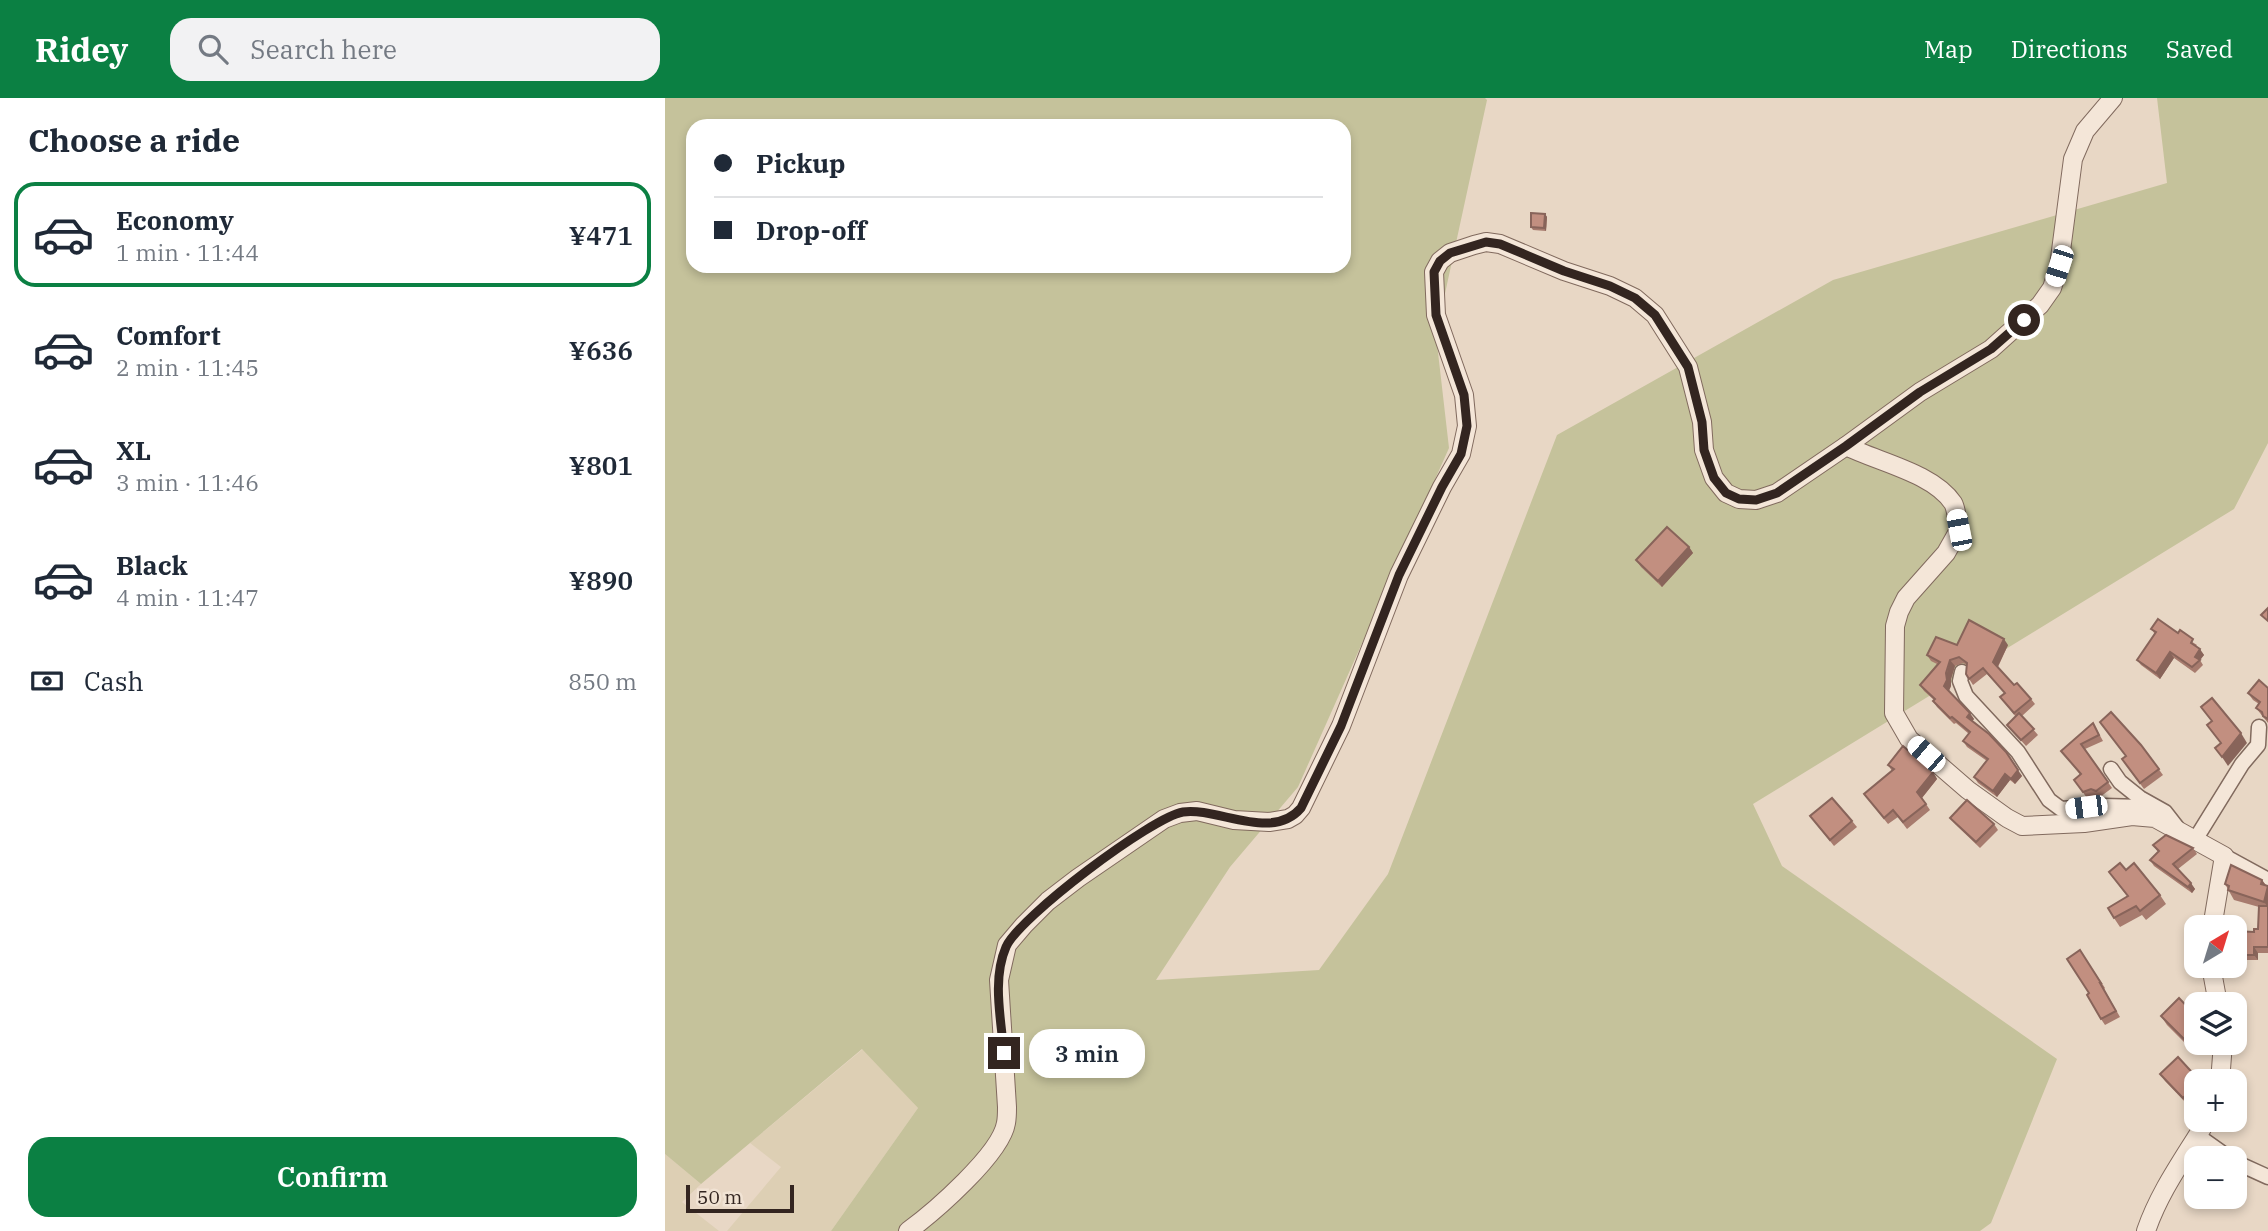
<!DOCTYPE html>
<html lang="en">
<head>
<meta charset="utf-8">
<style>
	:root { --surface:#fff; --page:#f2f2f3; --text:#1f2937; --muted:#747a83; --line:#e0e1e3; --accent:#0b8043 }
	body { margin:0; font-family:"IBM Plex Serif",serif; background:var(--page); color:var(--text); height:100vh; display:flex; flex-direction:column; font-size:26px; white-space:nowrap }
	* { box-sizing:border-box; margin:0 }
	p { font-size:23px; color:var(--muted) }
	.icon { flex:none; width:38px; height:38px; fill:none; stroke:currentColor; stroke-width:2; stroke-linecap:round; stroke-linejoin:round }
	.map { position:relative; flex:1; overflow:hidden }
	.side { display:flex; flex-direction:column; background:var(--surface); width:665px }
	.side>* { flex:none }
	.top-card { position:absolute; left:21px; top:21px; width:665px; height:154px; border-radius:21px; box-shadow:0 4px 10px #0003; display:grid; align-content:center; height:154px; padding:0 28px; background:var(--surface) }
	.needle { width:46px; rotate:38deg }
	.fabs { position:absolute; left:1519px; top:817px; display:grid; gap:14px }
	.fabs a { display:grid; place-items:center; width:63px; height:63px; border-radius:14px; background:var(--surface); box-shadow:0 4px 10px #0003; font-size:35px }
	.scale { position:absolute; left:21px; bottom:18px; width:108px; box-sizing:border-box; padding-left:7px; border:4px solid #332520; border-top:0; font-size:19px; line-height:24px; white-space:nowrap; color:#332520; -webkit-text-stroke:5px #f1e3d4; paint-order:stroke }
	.end { position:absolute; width:32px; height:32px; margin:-16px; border:9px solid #332520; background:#fff; box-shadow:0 0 0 4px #fff }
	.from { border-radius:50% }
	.bubble { position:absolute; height:49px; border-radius:21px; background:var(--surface); box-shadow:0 4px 10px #0003; font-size:23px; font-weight:600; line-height:49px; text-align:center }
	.car { position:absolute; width:21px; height:42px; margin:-21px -10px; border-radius:9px; box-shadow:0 0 5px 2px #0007; background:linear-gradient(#fff 24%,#345 0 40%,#fff 0 76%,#345 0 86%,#fff 0) }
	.top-card b { display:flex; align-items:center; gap:24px; height:66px; font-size:26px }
	.top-card b+b { border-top:2px solid var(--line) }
	.top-card i { width:18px; height:18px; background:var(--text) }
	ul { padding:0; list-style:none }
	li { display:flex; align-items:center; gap:21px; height:105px; margin:0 14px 10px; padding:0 14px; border:4px solid transparent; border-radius:21px }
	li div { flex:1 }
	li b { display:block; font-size:26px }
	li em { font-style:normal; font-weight:600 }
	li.on { border-color:var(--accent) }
	li>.icon { width:63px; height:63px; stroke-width:1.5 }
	h2 { padding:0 28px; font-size:32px; line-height:84px }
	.pay { display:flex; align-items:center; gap:18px; height:77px; padding:0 28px; font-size:26px }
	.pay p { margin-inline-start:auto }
	.primary-button { display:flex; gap:14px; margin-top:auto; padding:14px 28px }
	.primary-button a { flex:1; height:80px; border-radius:21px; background:var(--accent); color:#fff; font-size:28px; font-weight:600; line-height:80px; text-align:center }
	header { display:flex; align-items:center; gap:42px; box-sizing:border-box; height:98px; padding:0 35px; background:var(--accent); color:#fff }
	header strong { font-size:33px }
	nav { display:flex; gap:38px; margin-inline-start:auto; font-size:24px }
	.search { width:490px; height:63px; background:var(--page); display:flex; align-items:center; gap:18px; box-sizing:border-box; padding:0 24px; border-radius:21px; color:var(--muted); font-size:26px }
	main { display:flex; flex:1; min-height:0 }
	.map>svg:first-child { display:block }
	.farmland { fill:#ddcfb4 }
	.green { fill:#c5c29b; fill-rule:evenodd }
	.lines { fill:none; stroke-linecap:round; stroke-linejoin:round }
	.minor-casing { stroke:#816a5e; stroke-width:17 }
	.tertiary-casing { stroke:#816a5e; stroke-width:20 }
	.minor { stroke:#f4e6d8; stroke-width:14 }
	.tertiary { stroke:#f4e6d8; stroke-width:18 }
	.wall { fill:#a77b6e }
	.shaded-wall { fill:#88645a }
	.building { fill:#c28f80; stroke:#88645a; stroke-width:2 }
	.route { stroke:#332520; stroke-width:9 }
</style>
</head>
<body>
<header>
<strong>Ridey</strong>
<div class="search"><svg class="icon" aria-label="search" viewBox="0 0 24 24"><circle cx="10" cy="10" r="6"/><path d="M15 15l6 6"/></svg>Search here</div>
<nav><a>Map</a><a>Directions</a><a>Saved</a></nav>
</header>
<main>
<section class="side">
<h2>Choose a ride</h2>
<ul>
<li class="on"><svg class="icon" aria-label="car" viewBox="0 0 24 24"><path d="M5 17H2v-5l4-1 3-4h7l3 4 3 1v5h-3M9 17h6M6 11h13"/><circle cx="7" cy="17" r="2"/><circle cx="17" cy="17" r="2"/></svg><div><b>Economy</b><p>1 min · 11:44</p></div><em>¥471</em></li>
<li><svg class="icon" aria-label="car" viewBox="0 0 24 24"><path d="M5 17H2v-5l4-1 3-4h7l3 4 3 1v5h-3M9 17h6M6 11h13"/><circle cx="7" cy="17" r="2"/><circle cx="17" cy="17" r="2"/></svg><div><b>Comfort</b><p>2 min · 11:45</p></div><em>¥636</em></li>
<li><svg class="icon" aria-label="car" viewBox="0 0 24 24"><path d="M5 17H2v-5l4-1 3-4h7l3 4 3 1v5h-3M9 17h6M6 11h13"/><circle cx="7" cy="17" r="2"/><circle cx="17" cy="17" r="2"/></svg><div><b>XL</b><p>3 min · 11:46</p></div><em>¥801</em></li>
<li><svg class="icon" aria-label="car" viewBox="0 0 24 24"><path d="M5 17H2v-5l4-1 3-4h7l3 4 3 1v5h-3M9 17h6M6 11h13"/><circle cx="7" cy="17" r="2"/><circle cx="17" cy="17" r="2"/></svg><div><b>Black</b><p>4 min · 11:47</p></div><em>¥890</em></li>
</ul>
<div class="pay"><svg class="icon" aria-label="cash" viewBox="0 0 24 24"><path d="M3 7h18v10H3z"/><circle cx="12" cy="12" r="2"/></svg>Cash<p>850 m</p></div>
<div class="primary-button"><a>Confirm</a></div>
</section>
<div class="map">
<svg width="1603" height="1133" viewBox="0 0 1603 1133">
	<rect width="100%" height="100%" fill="#e8d7c5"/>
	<!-- farmland -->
	<g class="farmland">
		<polygon points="198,951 253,1010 166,1133 62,1133 116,1069 85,1045"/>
		<polygon points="0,1056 36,1086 17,1104 54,1133 0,1133"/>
	</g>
	<!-- green -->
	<path class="green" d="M 0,0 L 820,0 L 822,2 L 771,237 L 784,350 L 633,689 L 565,769 L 491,882 L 654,872 L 723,776 L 892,337 L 1168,182 L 1502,85 L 1492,0 L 1603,0 L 1603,345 L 1569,411 L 1088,706 L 1117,768 L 1392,961 L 1326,1125 L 1315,1133 L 166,1133 L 253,1010 L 197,951 L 36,1086 L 0,1056 ZM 28,28 L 679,28 L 679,168 L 28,168 Z"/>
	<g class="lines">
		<defs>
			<g id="minor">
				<polyline points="1297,574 1295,583 1301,598 1353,654 1384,702 1396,711 1439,708 1478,709 1487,719"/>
				<polyline points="1446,671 1455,684 1475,700 1500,714 1514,732"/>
				<polyline points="1530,742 1577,666 1593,647 1594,629"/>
				<polyline points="1559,758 1603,782"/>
				<polyline points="1533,1038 1564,1060"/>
				<polyline points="1570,1064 1603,1079"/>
			</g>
			<g id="tertiary">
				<path d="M 1181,348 C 1213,364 1268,375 1288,405 C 1292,412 1292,424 1294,432 L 1281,455 L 1241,500 L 1234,514 L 1230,528 L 1229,615 L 1244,641 L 1303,692 L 1342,720 L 1357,728 L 1419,725 L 1467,718 L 1490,720 L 1559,758 L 1547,830"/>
				<polyline points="1546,868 1553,906"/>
				<polyline points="1555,984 1558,945"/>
				<path d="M 243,1133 C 269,1114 336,1056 341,1025 C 342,1020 342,1014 342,1009 L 334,882 L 342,847 L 359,827 L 383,803 L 413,780 L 499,721 L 515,715 L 532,713 L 569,722 L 604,724 L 623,721 L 630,717 L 636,710 L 676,628 L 734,477 L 777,389 L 796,356 L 802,328 L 799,297 L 771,217 L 769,174 L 775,163 L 785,155 L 809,147 L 821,144 L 835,146 L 899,173 L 945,188 L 970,200 L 990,217 L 1023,269 L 1037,324 L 1039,352 L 1049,380 L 1061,395 L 1074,401 L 1091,402 L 1112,395 L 1181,348 L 1255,294 L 1326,251 L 1375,207 L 1387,190 L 1394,168 L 1408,61 L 1420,33 L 1448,0"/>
				<path d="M 1481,1133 C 1495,1092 1520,1059 1542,1022"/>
			</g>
		</defs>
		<!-- minor casing -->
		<use href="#minor" class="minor-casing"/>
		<!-- tertiary casing -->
		<use href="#tertiary" class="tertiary-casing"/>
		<!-- minor -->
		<use href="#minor" class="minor"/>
		<!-- tertiary -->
		<use href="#tertiary" class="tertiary"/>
	</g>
	<!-- wall -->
	<g class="wall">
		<polygon points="880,116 882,119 881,133 868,132 866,129"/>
		<polygon points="1024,449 1028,455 997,489 976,469 971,462"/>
		<polygon points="1486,531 1513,535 1532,547 1531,548 1539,557 1535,562 1538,567 1530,575 1509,560 1495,581 1476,567 1472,562 1490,536"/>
		<polygon points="1292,547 1343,547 1333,569 1349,587 1366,601 1370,606 1357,618 1373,637 1361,648 1342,627 1351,619 1335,599 1340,595 1322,576 1308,587 1301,576 1302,567 1298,565 1290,568 1286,581 1286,588 1284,593 1309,621 1307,623 1357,678 1350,686 1345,682 1332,699 1313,685 1309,679 1322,663 1302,649 1298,643 1304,636 1291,625 1289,626 1272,609 1268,603 1269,602 1259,593 1255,587 1272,566 1266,563 1262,557"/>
		<polygon points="1603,590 1603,625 1591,610 1594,606 1588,602 1583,595"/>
		<polygon points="1428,625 1438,643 1420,651 1447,690 1435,699 1430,697 1422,700 1409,682 1415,676 1396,653"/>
		<polygon points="1476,647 1498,677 1479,691 1457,661"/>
		<polygon points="1223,667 1268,674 1272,681 1257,700 1265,712 1242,731 1233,719 1223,726 1199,696 1227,673"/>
		<polygon points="1145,718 1187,723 1192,729 1169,748"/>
		<polygon points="1285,720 1329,726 1333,732 1315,750 1290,726"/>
		<polygon points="1488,747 1528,750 1532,756 1513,771 1530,791 1527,795 1489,768 1485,762 1493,754"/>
		<polygon points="1461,772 1495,797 1501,806 1481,822 1477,817 1455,829 1449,820 1462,798 1444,774"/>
		<polygon points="1597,782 1601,787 1603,788 1603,855 1593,855 1593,862 1570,862 1570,833 1589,834 1593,831 1594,809 1569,802 1560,786"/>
		<polygon points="1415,852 1440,890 1439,891 1455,919 1440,927 1436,921 1424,895"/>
		<polygon points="1496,918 1531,918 1531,945 1537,945 1529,954 1502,927"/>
		<polygon points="1495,976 1531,984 1531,1010 1525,1003 1522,1006 1500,983"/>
	</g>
	<!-- shaded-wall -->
	<g class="shaded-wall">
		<polygon points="880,116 882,119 881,133 879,130"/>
		<polygon points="1024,449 1028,455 997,489 993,483"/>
		<polygon points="1339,541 1343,547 1332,570 1328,564"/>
		<polygon points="1535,551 1539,557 1535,562 1530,559"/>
		<polygon points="1505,554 1509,560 1495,581 1491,575"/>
		<polygon points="1285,562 1290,568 1286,581 1286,588 1283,594 1279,588"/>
		<polygon points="1305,615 1309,621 1306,625 1302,619"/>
		<polygon points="1576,635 1582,645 1563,668 1557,659"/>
		<polygon points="1341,654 1357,678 1350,686 1346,681"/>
		<polygon points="1268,674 1272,681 1256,701 1252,694"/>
		<polygon points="1340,676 1345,682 1332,699 1328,693"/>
		<polygon points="1597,782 1603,791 1603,809 1599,804 1596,786"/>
		<polygon points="1526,785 1530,791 1527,795 1523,789"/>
		<polygon points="1589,849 1593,855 1593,862 1589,857"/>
	</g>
	<!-- building -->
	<g class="building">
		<polygon points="866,115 880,116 879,130 866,129"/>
		<polygon points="1002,429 1024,449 993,483 971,462"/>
		<polygon points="1603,510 1603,523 1596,517"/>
		<polygon points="1493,521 1513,535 1515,532 1528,541 1526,545 1535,551 1530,559 1535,562 1527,569 1505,554 1491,575 1472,562 1491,534 1486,531"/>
		<polygon points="1304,522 1339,541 1328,564 1349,587 1352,585 1366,601 1349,615 1335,599 1340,595 1318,570 1304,581 1301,576 1302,565 1294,559 1285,562 1281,575 1282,582 1279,588 1305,615 1302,619 1324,636 1341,654 1353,672 1346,681 1340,676 1328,693 1309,679 1323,661 1298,643 1305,634 1287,619 1285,620 1268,603 1270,601 1255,587 1275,564 1262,557 1271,539 1292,547"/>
		<polygon points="1594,582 1603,590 1603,621 1598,618 1597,614 1591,610 1595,604 1583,595"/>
		<polygon points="1547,600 1576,635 1557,659 1550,650 1556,645 1542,627 1547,623 1536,609"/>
		<polygon points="1446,614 1476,647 1494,671 1475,685 1457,661 1461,658 1435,624"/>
		<polygon points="1354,615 1369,631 1356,642 1342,627"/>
		<polygon points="1428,625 1434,637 1416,646 1443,684 1431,693 1426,691 1418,694 1409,682 1416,676 1396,653"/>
		<polygon points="1238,648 1268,674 1252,694 1261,706 1238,724 1228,712 1219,720 1199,696 1229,671 1223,667"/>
		<polygon points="1167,700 1187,723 1165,742 1145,718"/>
		<polygon points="1302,702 1329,726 1311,744 1285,720"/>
		<polygon points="1501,737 1528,750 1508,766 1526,785 1523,789 1485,762 1494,753 1488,747"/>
		<polygon points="1455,765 1461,772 1469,765 1495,797 1475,813 1471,808 1449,820 1443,810 1463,798 1444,774"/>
		<polygon points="1566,767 1597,782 1596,786 1603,788 1599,804 1563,792 1564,788 1560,786"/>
		<polygon points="1594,808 1603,808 1603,849 1589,849 1589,857 1570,857 1570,833 1589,834 1589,831 1593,831"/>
		<polygon points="1415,852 1436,885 1435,885 1451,913 1436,921 1422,897 1424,895 1402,861"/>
		<polygon points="1514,900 1531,918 1531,936 1522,944 1496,918"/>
		<polygon points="1513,959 1536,984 1531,984 1531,1000 1527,1004 1521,997 1518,1000 1495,976"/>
	</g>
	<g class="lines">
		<!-- route -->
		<path class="route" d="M 339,955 C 336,921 327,881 341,849 C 354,819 487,719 518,714 C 553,709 607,744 636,710 L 676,628 L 734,477 L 777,389 L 796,356 L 802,328 L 799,297 L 771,217 L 769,174 L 775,163 L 785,155 L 821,144 L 835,146 L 899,173 L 945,188 L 970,200 L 990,217 L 1023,269 L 1037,324 L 1039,352 L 1049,380 L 1061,395 L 1074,401 L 1091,402 L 1112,395 L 1181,348 L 1255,294 L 1326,251 L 1359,222"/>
	</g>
</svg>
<div class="fabs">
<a><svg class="needle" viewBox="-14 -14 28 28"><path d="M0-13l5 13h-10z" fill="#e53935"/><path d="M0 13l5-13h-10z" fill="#747a83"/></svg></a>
<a><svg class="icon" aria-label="layers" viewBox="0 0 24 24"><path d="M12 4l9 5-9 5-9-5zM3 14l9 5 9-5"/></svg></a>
<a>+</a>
<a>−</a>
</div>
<div class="scale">50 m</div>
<i class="end from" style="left:1359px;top:222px"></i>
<i class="end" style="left:339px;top:955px"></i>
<div class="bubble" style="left:364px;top:931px;width:116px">3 min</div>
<i class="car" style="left:1394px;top:168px;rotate:198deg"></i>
<i class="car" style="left:1294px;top:432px;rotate:349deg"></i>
<i class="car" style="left:1261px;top:656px;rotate:311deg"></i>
<i class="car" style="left:1421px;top:709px;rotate:263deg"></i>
<div class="top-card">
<b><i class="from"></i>Pickup</b>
<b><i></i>Drop-off</b>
</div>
</div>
</main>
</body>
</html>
